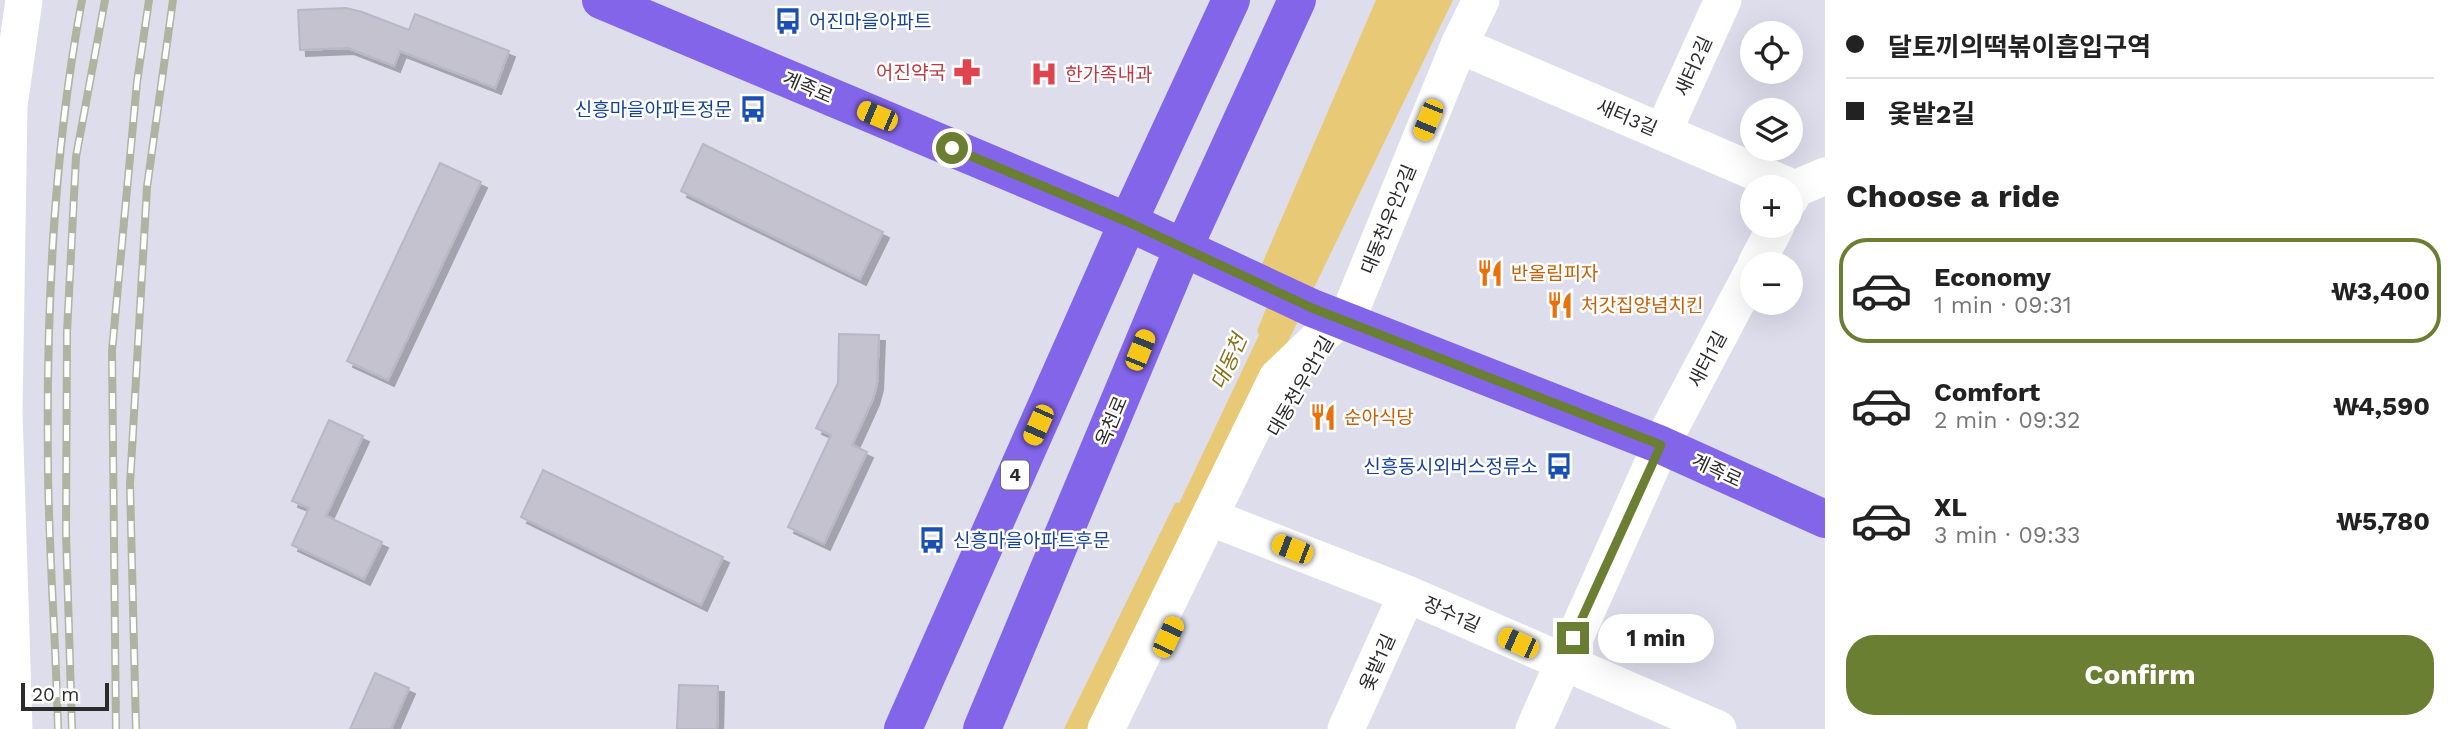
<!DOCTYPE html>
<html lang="en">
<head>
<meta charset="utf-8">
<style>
	:root { --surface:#fff; --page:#f2f2f2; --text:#222; --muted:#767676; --line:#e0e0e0; --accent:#6a7f32 }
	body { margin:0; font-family:"Work Sans","Noto Sans KR",sans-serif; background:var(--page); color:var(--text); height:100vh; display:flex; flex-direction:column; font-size:26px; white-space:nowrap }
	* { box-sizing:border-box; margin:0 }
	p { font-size:23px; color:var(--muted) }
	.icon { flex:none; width:38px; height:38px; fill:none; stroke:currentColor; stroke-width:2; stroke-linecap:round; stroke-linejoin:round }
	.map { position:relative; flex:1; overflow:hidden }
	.panel { display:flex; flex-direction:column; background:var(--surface); width:630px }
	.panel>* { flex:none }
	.guide { display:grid; align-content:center; height:154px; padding:0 21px; background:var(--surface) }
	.controls { position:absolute; left:1740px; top:21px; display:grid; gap:14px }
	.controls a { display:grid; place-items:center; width:63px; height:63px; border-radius:50%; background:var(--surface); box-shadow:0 7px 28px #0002; font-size:35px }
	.scale { position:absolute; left:21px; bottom:18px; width:88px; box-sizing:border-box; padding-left:7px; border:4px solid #2b2b2b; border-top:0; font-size:19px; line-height:24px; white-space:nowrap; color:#2b2b2b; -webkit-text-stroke:5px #fff; paint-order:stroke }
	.end { position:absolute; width:32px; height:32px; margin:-16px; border:9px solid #6a7f32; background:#fff; box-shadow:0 0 0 4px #fff }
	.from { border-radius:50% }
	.bubble { position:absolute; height:49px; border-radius:24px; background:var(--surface); box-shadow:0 7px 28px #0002; font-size:23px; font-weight:700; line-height:49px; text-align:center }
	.car { position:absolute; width:21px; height:42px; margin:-21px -10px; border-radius:9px; box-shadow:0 0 5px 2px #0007; background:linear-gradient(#f5c518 24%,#345 0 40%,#f5c518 0 76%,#345 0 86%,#f5c518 0) }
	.guide b { display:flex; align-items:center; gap:24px; height:66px; font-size:26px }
	.guide b+b { border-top:2px solid var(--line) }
	.guide i { width:18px; height:18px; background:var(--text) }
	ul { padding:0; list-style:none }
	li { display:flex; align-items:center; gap:21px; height:105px; margin:0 14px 10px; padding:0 7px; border:4px solid transparent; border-radius:28px }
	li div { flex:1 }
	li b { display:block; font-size:26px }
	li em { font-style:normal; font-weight:700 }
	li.on { border-color:var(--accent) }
	li>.icon { width:63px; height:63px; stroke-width:1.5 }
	h2 { padding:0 21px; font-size:32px; line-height:84px }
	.action { display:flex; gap:14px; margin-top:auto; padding:14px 21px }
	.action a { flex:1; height:80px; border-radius:28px; background:var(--accent); color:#fff; font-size:28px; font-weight:700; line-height:80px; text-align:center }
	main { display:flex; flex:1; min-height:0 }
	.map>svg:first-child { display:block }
	.water { fill:#e8c976 }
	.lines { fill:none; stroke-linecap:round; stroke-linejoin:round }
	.stream { stroke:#e8c976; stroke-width:9 }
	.building { fill:#c3c2ce; stroke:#b9b7c7; stroke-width:2; filter:url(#shadow) }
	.minor { stroke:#fff; stroke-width:37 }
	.major { stroke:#8365ea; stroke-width:38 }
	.rail-casing { stroke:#aeb4a0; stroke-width:8 }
	.rail { stroke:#fff; stroke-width:5; stroke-dasharray:16; stroke-linecap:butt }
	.route { stroke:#6a7f32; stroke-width:9 }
	.labels { text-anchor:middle; stroke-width:5; stroke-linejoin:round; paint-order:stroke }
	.shield { fill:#fff; stroke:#6b6b6b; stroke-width:2 }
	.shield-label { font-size:18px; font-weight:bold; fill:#2b2b2b }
	.transit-label { font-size:19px; fill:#164399; stroke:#fff; text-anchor:start }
	.street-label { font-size:19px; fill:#2b2b2b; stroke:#fff }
	.health-label { font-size:19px; fill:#be3a42; stroke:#fff; text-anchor:end }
	.food-label { font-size:19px; fill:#c56008; stroke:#fff; text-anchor:start }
	.water-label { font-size:21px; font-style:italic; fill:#887114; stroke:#fff }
</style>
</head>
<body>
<main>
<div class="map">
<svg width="1825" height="729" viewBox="0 0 1825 729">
	<defs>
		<filter id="shadow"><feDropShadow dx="6" dy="6" stdDeviation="0" flood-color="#0004"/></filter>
	</defs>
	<rect width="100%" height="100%" fill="#deddec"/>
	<!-- water -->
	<polygon class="water" points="1376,0 1453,0 1101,729 1072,729 1279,293 1262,264"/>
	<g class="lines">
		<!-- stream -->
		<g class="stream">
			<polyline points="1262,331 1274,301"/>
			<polyline points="1069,729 1178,507"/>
		</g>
	</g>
	<!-- building -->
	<g class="building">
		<polygon points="346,8 362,12 409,30 415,14 509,51 495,88 400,51 394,66 348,48 300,50 298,10"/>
		<polygon points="703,144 883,232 860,279 681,191"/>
		<polygon points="440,163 481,182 388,380 347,361"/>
		<polygon points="839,334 879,335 877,384 873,399 852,445 867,452 824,544 788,527 831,435 816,428 838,383"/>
		<polygon points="329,420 363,436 326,516 382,542 364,579 292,545 309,508 292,501"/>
		<polygon points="543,470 723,557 701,605 521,517"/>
		<polygon points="375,673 409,688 391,729 350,729"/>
		<polygon points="679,685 718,686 717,729 677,729"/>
	</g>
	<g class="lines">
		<!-- minor -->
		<g class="minor">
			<polyline points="1459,45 1795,189"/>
			<polyline points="1663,132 1723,0"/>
			<polyline points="1790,199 1795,189 1825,176"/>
			<polyline points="1756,264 1776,226"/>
			<polyline points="1346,322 1459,45 1481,0"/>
			<polyline points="1222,522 1407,594 1718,729"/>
			<polyline points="14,729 4,412 9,106 24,0"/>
			<polyline points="1106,729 1277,378 1339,319"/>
			<polyline points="1346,729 1407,594"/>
			<polyline points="1534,729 1661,445 1752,273"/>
		</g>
		<!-- major -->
		<g class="major">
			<polyline points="601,0 1128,222 1312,308 1661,445 1825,519"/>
			<polyline points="903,729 1128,222 1231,0"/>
			<polyline points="982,729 1183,249 1297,0"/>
		</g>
		<defs>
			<g id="rail">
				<path d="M 58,729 C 56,643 49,556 48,470 C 46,313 53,154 82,0"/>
				<polyline points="72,729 66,533 67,332 76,157 105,0"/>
				<polyline points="116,729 112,351 137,82 149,0"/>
				<polyline points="136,729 130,484 147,187 173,0"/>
			</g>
		</defs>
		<!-- rail casing -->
		<use href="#rail" class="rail-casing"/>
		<!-- rail -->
		<use href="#rail" class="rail"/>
	</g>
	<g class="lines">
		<!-- route -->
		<polyline class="route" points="952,148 1128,222 1312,308 1661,445 1573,638"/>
	</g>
	<!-- icons -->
	<defs>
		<symbol id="bus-bare" viewBox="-9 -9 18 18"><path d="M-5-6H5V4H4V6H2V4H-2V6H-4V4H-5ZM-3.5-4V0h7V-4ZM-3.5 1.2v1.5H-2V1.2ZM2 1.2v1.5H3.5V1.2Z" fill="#1a4fb4" stroke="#fff" stroke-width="2.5" paint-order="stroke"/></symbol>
		<symbol id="pharmacy-bare" viewBox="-9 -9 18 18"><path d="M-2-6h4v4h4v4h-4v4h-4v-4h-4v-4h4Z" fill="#e0444e" stroke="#fff" stroke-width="2.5" paint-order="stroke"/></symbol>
		<symbol id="hospital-bare" viewBox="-9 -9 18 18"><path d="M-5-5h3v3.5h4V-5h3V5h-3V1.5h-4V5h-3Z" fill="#e0444e" stroke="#fff" stroke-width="2.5" paint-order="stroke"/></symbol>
		<symbol id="restaurant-bare" viewBox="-9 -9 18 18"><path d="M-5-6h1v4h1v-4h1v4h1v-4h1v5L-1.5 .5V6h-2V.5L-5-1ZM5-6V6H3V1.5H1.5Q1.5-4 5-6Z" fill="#e8710a" stroke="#fff" stroke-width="2.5" paint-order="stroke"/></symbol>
	</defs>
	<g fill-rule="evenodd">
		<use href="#bus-bare" x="769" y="2" width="38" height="38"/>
		<use href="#pharmacy-bare" x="948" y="53" width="38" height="38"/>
		<use href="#hospital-bare" x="1025" y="55" width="38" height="38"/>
		<use href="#bus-bare" x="734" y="90" width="38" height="38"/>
		<use href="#restaurant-bare" x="1471" y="254" width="38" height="38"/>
		<use href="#restaurant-bare" x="1541" y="286" width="38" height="38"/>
		<use href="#restaurant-bare" x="1304" y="398" width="38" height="38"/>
		<use href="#bus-bare" x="1540" y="447" width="38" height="38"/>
		<use href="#bus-bare" x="913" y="521" width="38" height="38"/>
	</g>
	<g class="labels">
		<!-- shield labels -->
		<rect class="shield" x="1001" y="460.5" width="28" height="29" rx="5"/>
		<g class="shield-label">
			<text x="1015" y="481">4</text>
		</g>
		<!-- transit labels -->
		<g class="transit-label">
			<text x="809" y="28">어진마을아파트</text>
			<text x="732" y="116" text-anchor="end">신흥마을아파트정문</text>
			<text x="1538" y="473" text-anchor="end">신흥동시외버스정류소</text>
			<text x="953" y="547">신흥마을아파트후문</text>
		</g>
		<!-- street labels -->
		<g class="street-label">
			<text transform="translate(1693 66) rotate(-66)" y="7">새터2길</text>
			<text transform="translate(808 87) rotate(23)" y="7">계족로</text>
			<text transform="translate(1627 117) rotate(23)" y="7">새터3길</text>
			<text transform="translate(1388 219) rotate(-68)" y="7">대동천우안2길</text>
			<text transform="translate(1707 359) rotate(-62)" y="7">새터1길</text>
			<text transform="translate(1300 386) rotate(-60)" y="7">대동천우안1길</text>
			<text transform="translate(1111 421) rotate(-67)" y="7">옥천로</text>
			<text transform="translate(1717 470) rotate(25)" y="7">계족로</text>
			<text transform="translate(1452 614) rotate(24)" y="7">장수1길</text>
			<text transform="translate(1377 662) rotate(-66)" y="7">옻밭1길</text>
		</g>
		<!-- health labels -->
		<g class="health-label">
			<text x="946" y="79">어진약국</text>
			<text x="1065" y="81" text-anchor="start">한가족내과</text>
		</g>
		<!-- food labels -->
		<g class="food-label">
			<text x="1511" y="280">반올림피자</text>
			<text x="1581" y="312">처갓집양념치킨</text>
			<text x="1344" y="424">순아식당</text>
		</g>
		<!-- water labels -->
		<g class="water-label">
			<text transform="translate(1229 362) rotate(-66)" y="7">대동천</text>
		</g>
	</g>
</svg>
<div class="controls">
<a><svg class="icon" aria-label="locate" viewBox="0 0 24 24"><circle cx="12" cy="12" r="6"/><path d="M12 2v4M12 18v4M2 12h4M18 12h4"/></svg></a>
<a><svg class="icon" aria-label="layers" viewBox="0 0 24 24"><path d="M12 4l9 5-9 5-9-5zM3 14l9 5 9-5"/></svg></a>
<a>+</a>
<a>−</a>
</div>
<div class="scale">20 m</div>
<i class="end from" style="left:952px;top:148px"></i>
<i class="end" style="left:1573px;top:638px"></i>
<div class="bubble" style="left:1598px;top:614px;width:116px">1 min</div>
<i class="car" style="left:877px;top:116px;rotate:293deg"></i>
<i class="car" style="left:1428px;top:120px;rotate:202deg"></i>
<i class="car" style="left:1140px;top:350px;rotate:22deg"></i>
<i class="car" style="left:1038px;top:425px;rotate:204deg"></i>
<i class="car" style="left:1292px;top:549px;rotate:291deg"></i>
<i class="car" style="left:1168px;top:637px;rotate:25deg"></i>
<i class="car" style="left:1518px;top:643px;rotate:294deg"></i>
</div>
<section class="panel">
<div class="guide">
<b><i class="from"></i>달토끼의떡볶이흡입구역</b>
<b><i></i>옻밭2길</b>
</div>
<h2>Choose a ride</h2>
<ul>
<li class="on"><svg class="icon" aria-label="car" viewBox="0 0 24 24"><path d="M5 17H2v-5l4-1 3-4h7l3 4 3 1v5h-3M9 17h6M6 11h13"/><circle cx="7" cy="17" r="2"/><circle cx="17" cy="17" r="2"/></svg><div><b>Economy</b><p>1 min · 09:31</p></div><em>₩3,400</em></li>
<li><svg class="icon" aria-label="car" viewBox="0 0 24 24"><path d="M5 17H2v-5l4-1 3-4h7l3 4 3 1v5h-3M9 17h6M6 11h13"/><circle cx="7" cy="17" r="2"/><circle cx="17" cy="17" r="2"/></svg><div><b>Comfort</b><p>2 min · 09:32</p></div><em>₩4,590</em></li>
<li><svg class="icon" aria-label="car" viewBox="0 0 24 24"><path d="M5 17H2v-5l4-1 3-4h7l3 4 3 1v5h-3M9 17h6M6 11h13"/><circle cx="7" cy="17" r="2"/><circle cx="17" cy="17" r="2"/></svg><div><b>XL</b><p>3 min · 09:33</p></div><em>₩5,780</em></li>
</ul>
<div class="action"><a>Confirm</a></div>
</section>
</main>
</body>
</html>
